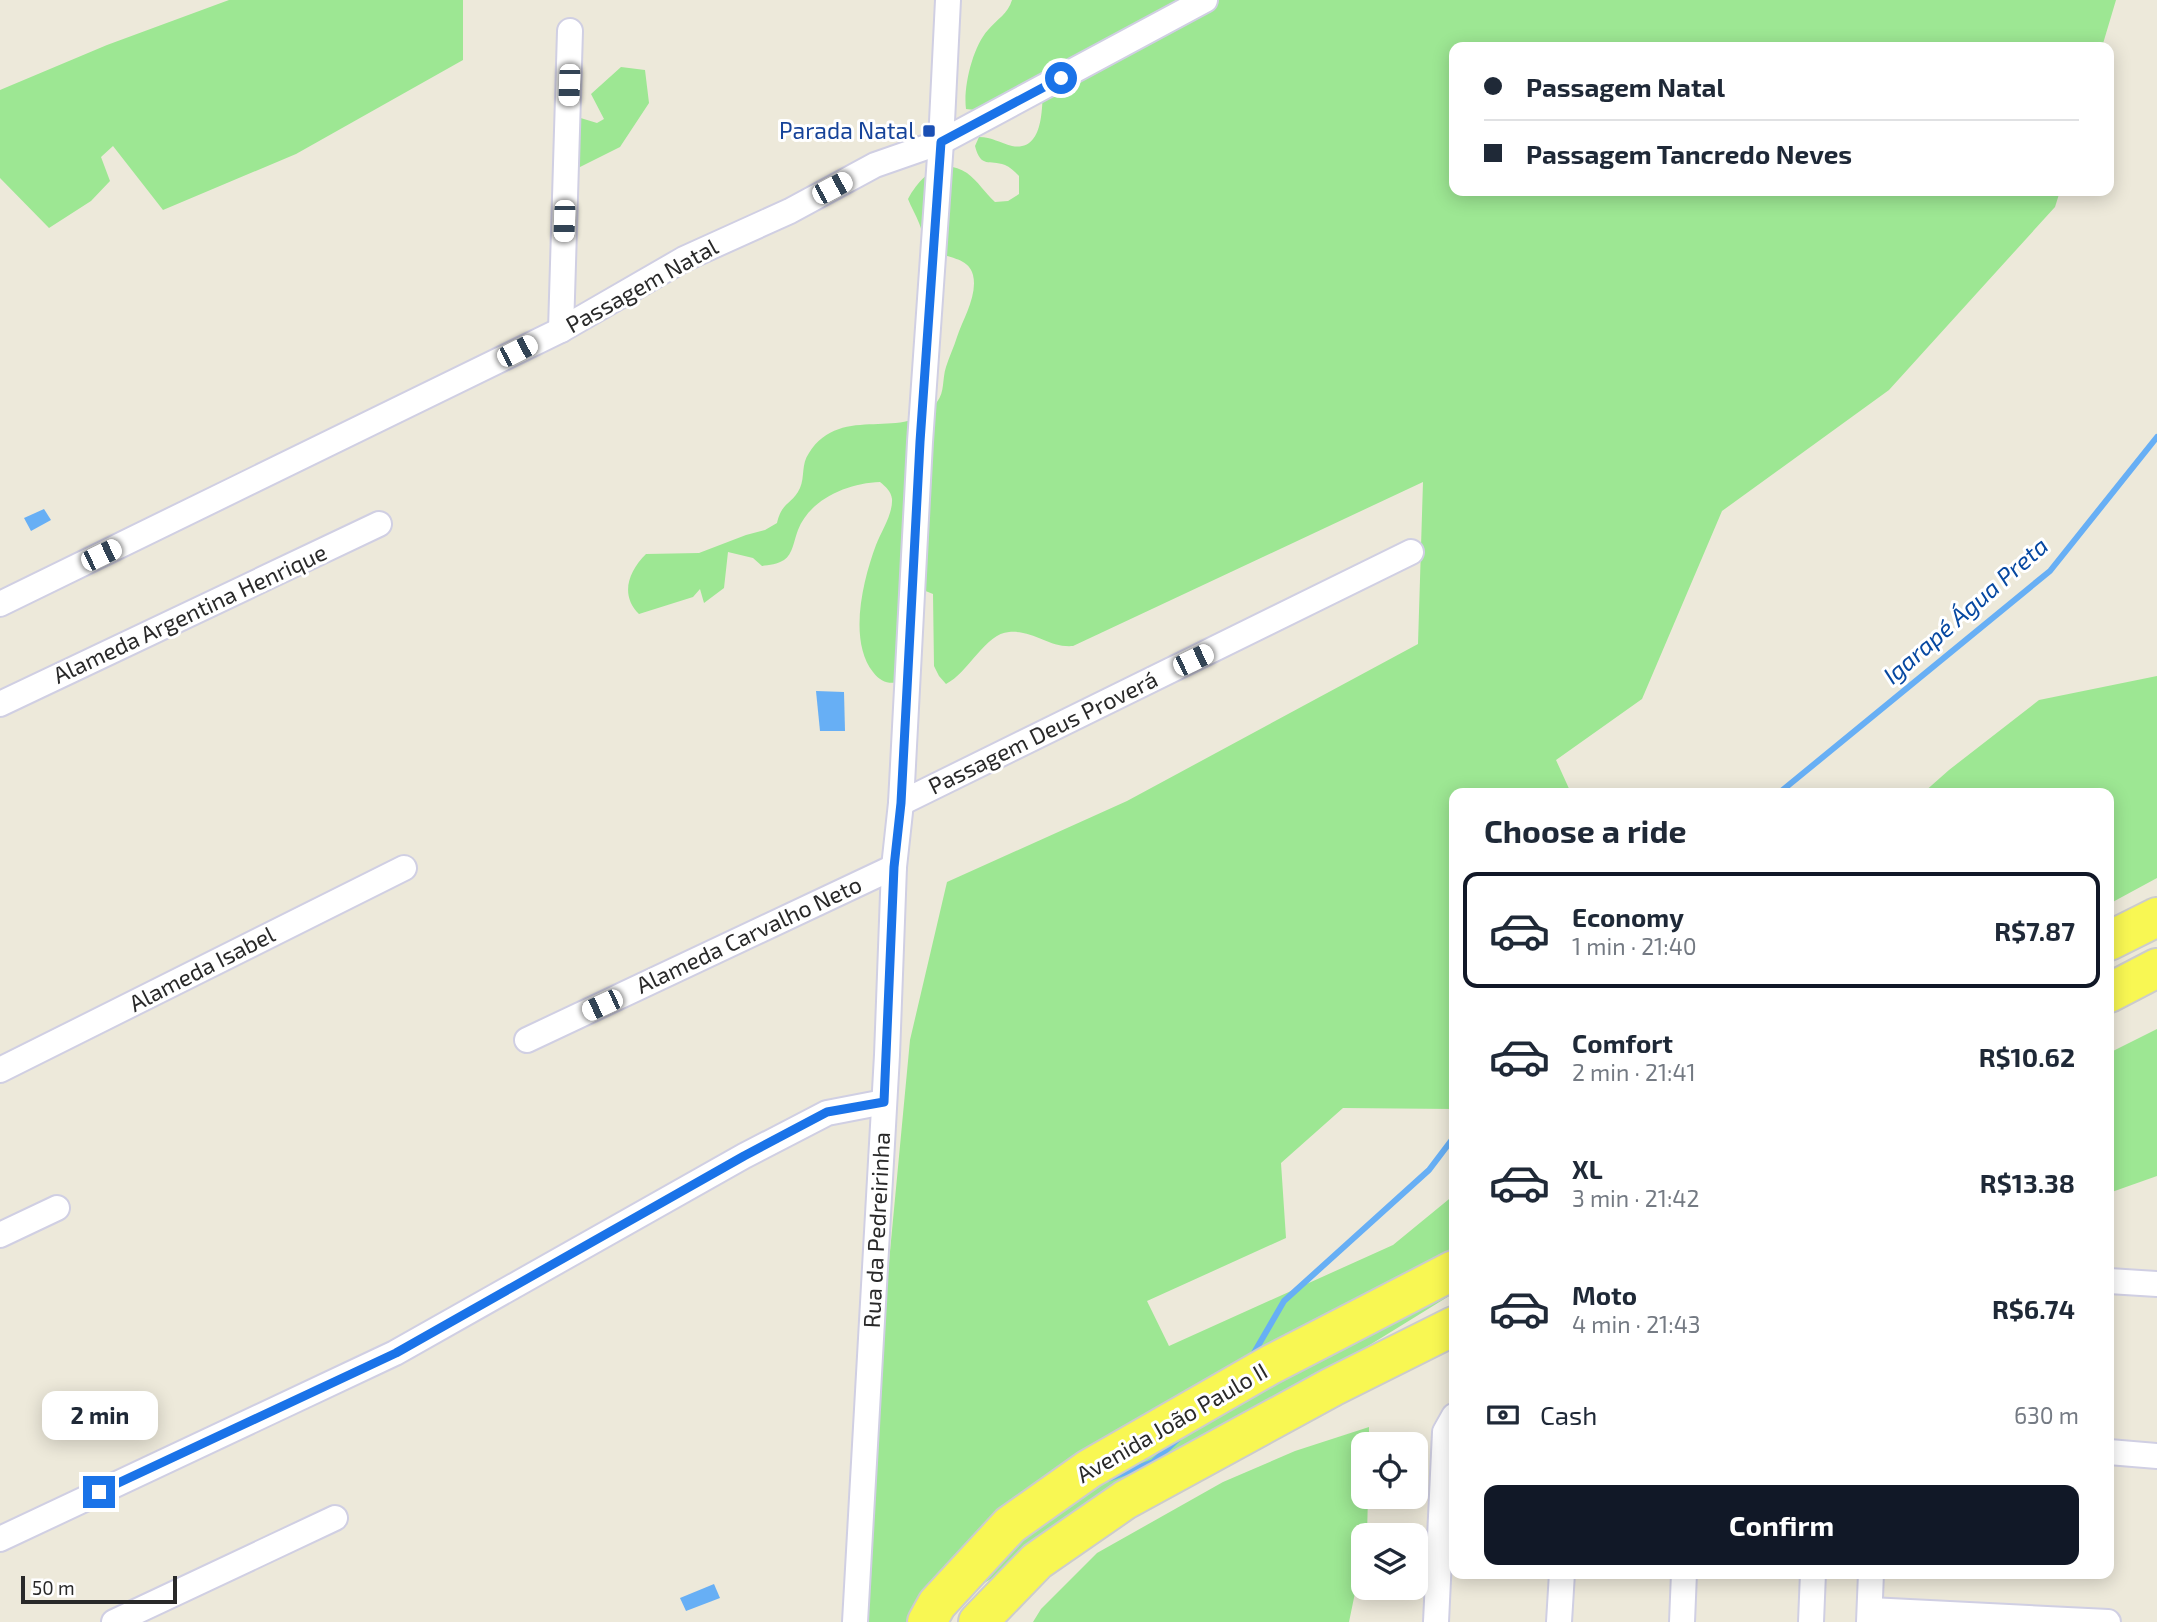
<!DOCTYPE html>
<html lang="en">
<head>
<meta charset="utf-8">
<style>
	:root { --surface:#fff; --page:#f6f6f7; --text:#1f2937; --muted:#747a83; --line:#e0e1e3; --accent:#111827 }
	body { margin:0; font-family:"Exo 2",sans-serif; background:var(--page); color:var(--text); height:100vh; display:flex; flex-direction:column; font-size:26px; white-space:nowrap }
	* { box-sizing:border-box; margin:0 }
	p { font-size:23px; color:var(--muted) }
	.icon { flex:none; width:38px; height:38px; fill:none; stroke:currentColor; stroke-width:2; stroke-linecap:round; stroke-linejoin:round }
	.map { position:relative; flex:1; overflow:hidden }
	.details { position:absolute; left:1449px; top:788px; width:665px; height:791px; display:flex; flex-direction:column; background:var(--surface); border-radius:14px; box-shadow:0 4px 18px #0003 }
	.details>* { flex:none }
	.guide { position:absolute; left:1449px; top:42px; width:665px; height:154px; border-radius:14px; box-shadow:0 4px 18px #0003; display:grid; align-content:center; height:154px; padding:0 35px; background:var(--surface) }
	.tools { position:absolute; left:1351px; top:1432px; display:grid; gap:14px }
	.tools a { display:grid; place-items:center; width:77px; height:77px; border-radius:14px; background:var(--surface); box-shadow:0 4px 18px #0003; font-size:35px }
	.scale { position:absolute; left:21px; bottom:18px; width:156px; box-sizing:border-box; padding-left:7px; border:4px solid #292929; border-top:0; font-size:19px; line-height:24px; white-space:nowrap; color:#292929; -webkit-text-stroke:5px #fff; paint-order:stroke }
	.end { position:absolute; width:32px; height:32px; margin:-16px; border:9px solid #1a73e8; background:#fff; box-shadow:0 0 0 4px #fff }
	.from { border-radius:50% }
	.bubble { position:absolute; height:49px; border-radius:14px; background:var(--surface); box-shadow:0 4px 18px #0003; font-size:23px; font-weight:700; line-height:49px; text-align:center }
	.car { position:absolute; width:21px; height:42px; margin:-21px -10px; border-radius:9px; box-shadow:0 0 5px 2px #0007; background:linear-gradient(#fff 24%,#345 0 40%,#fff 0 76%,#345 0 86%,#fff 0) }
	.guide b { display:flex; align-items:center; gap:24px; height:66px; font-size:26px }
	.guide b+b { border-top:2px solid var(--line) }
	.guide i { width:18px; height:18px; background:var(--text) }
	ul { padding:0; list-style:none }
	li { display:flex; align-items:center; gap:21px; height:116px; margin:0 14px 10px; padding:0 21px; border:4px solid transparent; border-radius:14px }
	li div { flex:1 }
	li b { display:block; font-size:26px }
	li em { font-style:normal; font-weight:700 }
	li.current { border-color:var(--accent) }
	li>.icon { width:63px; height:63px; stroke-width:1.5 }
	h2 { padding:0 35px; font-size:32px; line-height:84px }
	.pay { display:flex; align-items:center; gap:18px; height:77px; padding:0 35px; font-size:26px }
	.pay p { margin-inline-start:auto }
	.cta { display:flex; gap:14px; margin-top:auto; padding:14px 35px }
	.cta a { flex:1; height:80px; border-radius:14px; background:var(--accent); color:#fff; font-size:28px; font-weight:700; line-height:80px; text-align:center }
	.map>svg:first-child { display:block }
	.green { fill:#9de793 }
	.water { fill:#67aff5 }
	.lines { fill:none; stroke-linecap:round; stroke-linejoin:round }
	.stream { stroke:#67aff5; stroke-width:6 }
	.minor-casing { stroke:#d0cfe3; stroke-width:28 }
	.primary-casing { stroke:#ccc; stroke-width:42 }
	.minor { stroke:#fff; stroke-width:24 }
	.primary { stroke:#f8f753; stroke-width:38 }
	.route { stroke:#1a73e8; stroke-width:9 }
	.transit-dot { fill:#1a4fb4; stroke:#fff; stroke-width:2.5 }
	.labels { text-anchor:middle; stroke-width:6; stroke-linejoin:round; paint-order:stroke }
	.transit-label { font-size:23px; fill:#164399; stroke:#fff; text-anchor:end }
	.street-label { font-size:23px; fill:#292929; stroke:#fff }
	.water-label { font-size:24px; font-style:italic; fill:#0648a1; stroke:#fff }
</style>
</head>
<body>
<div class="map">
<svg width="2157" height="1622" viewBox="0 0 2157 1622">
	<rect width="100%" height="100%" fill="#ede9da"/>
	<!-- green -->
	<g class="green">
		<polygon points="229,0 463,0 463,60 296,154 163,210 113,146 101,157 110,181 91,201 49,228 0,178 0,90 107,45"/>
		<path d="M 1012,0 L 2116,0 L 2102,47 L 1454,47 L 1454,191 L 2060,191 L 2055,207 L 1889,390 L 1722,511 L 1642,699 L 1556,760 L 1571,793 L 1454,793 L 1454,1109 L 1343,1108 L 1281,1163 L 1286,1238 L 1147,1301 L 1169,1346 L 1393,1245 L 1454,1195 L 1454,1293 L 921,1622 L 855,1622 L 910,1040 L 947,882 L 1127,801 L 1418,644 L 1423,482 L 1073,646 C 1049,648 1034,630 1009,632 C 986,633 968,673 946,684 L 939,676 L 934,666 L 933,594 L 923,590 L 906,680 C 892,685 882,684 873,672 C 848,640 863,580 876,545 C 881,532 893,514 892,499 C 891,491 886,487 880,482 C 848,483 810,499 798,530 C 794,540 793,554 784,560 C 778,564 769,565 762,566 L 753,558 L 728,552 L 724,588 L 704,603 L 700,589 L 693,597 L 639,614 C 620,595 628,572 646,554 L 699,553 L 746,535 L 765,530 L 777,523 C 782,501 792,505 800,488 C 805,477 801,464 809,453 C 842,401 906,445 937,402 C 945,392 942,379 946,367 C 949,357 954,347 957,337 C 963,319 978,295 973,275 C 968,253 936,260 926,244 C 922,238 922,229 919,223 C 916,215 911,207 908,199 C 920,177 941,156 967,173 C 978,181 985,193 995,202 L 1008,201 L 1019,194 L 1019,176 C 1015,172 1010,167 1005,165 C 989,159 981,169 975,146 L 979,137 C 992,137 1000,143 1012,146 C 1045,152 1042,105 1043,84 L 975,110 L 966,109 C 963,87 973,46 988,30 C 997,19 1008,14 1012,0 Z"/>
		<polygon points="621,67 645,70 649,103 620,147 570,172 574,116 597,123 604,119 591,94"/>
		<polygon points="2157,676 2157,878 2109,904 2109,793 1923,793 1949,770 2039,700"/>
		<polygon points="2157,1029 2157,1176 2109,1193 2109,1053"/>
		<polygon points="1369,1427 1369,1444 1363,1444 1363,1496 1368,1496 1367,1535 1363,1535 1363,1554 1349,1622 1033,1622 1041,1609 1097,1553 1223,1482 1295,1451"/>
	</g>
	<!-- water -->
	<g class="water">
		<polygon points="44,509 51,520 31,531 24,518"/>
		<polygon points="816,691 844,692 845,731 820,731"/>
		<polygon points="714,1584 720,1598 686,1611 680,1598"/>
	</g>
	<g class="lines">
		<!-- stream -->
		<g class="stream">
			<polyline points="1779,793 2050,571 2157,437"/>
			<polyline points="1251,1358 1284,1301 1429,1170 1454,1137"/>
			<polyline points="1108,1479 1153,1462 1179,1438"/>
		</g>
		<defs>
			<g id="minor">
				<polyline points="561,330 570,31"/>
				<polyline points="0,604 561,330 684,259 790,211 875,165 941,142 1205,0"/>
				<polyline points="0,704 379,524"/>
				<polyline points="901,803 1411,552"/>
				<polyline points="527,1040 894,867"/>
				<polyline points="0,1070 404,868"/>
				<polyline points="0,1235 57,1208"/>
				<polyline points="2109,1281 2157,1284"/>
				<polyline points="2109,1452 2157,1456"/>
				<polyline points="0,1539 395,1353 744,1156 827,1113 884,1102"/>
				<polyline points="1870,1610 2108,1622"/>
				<polyline points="114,1622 335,1518"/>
				<polyline points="855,1622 887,1055 894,867 901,803 920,442 941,142 948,0"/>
				<polyline points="1436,1622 1445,1432 1454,1416"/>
				<polyline points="1559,1622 1562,1573"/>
				<polyline points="1682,1622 1684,1573"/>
				<polyline points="1811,1622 1813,1573"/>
				<polyline points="1869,1622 1871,1573"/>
			</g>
			<g id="primary">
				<polyline points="2109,941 2157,917"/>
				<polyline points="2109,993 2157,968"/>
				<polyline points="927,1622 937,1604 1010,1525 1089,1469 1270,1365 1454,1270"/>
				<polyline points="978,1622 1037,1561 1125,1500 1332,1387 1454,1326"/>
			</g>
		</defs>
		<!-- minor casing -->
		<use href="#minor" class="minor-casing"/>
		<!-- primary casing -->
		<use href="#primary" class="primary-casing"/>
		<!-- minor -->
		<use href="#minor" class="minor"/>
		<!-- primary -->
		<use href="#primary" class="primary"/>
	</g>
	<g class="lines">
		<!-- route -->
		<polyline class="route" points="99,1492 396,1353 744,1156 827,1112 884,1102 894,867 901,803 920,442 941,142 1061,78"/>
	</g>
	<!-- markers -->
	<rect class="transit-dot" x="922" y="124" width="14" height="14" rx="3.5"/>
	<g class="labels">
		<!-- transit labels -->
		<g class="transit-label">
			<text x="915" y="139">Parada Natal</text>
		</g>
		<!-- street labels -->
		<g class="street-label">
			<text transform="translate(642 286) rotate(-29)" y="8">Passagem Natal</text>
			<text transform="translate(190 614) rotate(-25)" y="8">Alameda Argentina Henrique</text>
			<text transform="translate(1043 733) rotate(-26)" y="8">Passagem Deus Proverá</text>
			<text transform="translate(749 935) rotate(-25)" y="8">Alameda Carvalho Neto</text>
			<text transform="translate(202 969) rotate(-27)" y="8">Alameda Isabel</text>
			<text transform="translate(877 1230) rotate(-87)" y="8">Rua da Pedreirinha</text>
			<text transform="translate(1172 1423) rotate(-30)" y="8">Avenida João Paulo II</text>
		</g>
		<!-- water labels -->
		<g class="water-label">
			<text transform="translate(1966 611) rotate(-41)" y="8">Igarapé Água Preta</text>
		</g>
	</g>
</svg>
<div class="tools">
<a><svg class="icon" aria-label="locate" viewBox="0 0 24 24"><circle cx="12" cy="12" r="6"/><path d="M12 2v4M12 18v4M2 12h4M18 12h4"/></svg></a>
<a><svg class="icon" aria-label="layers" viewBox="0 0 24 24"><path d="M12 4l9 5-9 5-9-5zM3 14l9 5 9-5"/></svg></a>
</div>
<div class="scale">50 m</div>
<i class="end from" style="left:1061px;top:78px"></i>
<i class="end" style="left:99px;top:1492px"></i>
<div class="bubble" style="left:42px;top:1391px;width:116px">2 min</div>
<i class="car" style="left:569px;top:85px;rotate:182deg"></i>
<i class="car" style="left:832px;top:188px;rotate:62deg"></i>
<i class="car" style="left:564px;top:221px;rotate:182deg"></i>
<i class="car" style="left:517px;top:351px;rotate:63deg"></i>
<i class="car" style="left:101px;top:555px;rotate:64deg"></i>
<i class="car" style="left:1193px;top:660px;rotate:64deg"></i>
<i class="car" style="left:602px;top:1005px;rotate:245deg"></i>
<div class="guide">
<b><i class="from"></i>Passagem Natal</b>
<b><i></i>Passagem Tancredo Neves</b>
</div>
<section class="details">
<h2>Choose a ride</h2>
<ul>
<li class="current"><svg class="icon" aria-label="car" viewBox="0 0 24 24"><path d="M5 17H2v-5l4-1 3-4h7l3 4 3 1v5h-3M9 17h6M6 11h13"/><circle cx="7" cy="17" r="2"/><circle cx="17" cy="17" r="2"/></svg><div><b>Economy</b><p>1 min · 21:40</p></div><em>R$7.87</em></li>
<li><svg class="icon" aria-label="car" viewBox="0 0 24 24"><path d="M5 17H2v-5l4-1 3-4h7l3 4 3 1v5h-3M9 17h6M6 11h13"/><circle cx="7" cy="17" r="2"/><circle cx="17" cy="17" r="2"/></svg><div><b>Comfort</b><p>2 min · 21:41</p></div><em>R$10.62</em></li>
<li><svg class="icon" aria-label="car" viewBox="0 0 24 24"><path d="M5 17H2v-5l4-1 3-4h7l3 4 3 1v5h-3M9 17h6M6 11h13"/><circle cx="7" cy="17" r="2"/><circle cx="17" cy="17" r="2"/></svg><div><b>XL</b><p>3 min · 21:42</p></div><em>R$13.38</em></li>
<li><svg class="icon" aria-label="car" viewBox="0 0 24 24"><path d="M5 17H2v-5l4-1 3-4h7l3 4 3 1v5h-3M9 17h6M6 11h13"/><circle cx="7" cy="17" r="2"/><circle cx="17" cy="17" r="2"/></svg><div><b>Moto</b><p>4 min · 21:43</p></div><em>R$6.74</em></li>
</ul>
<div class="pay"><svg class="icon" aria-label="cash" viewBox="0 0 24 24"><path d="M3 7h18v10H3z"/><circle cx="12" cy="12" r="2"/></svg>Cash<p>630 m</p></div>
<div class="cta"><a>Confirm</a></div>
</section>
</div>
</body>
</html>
